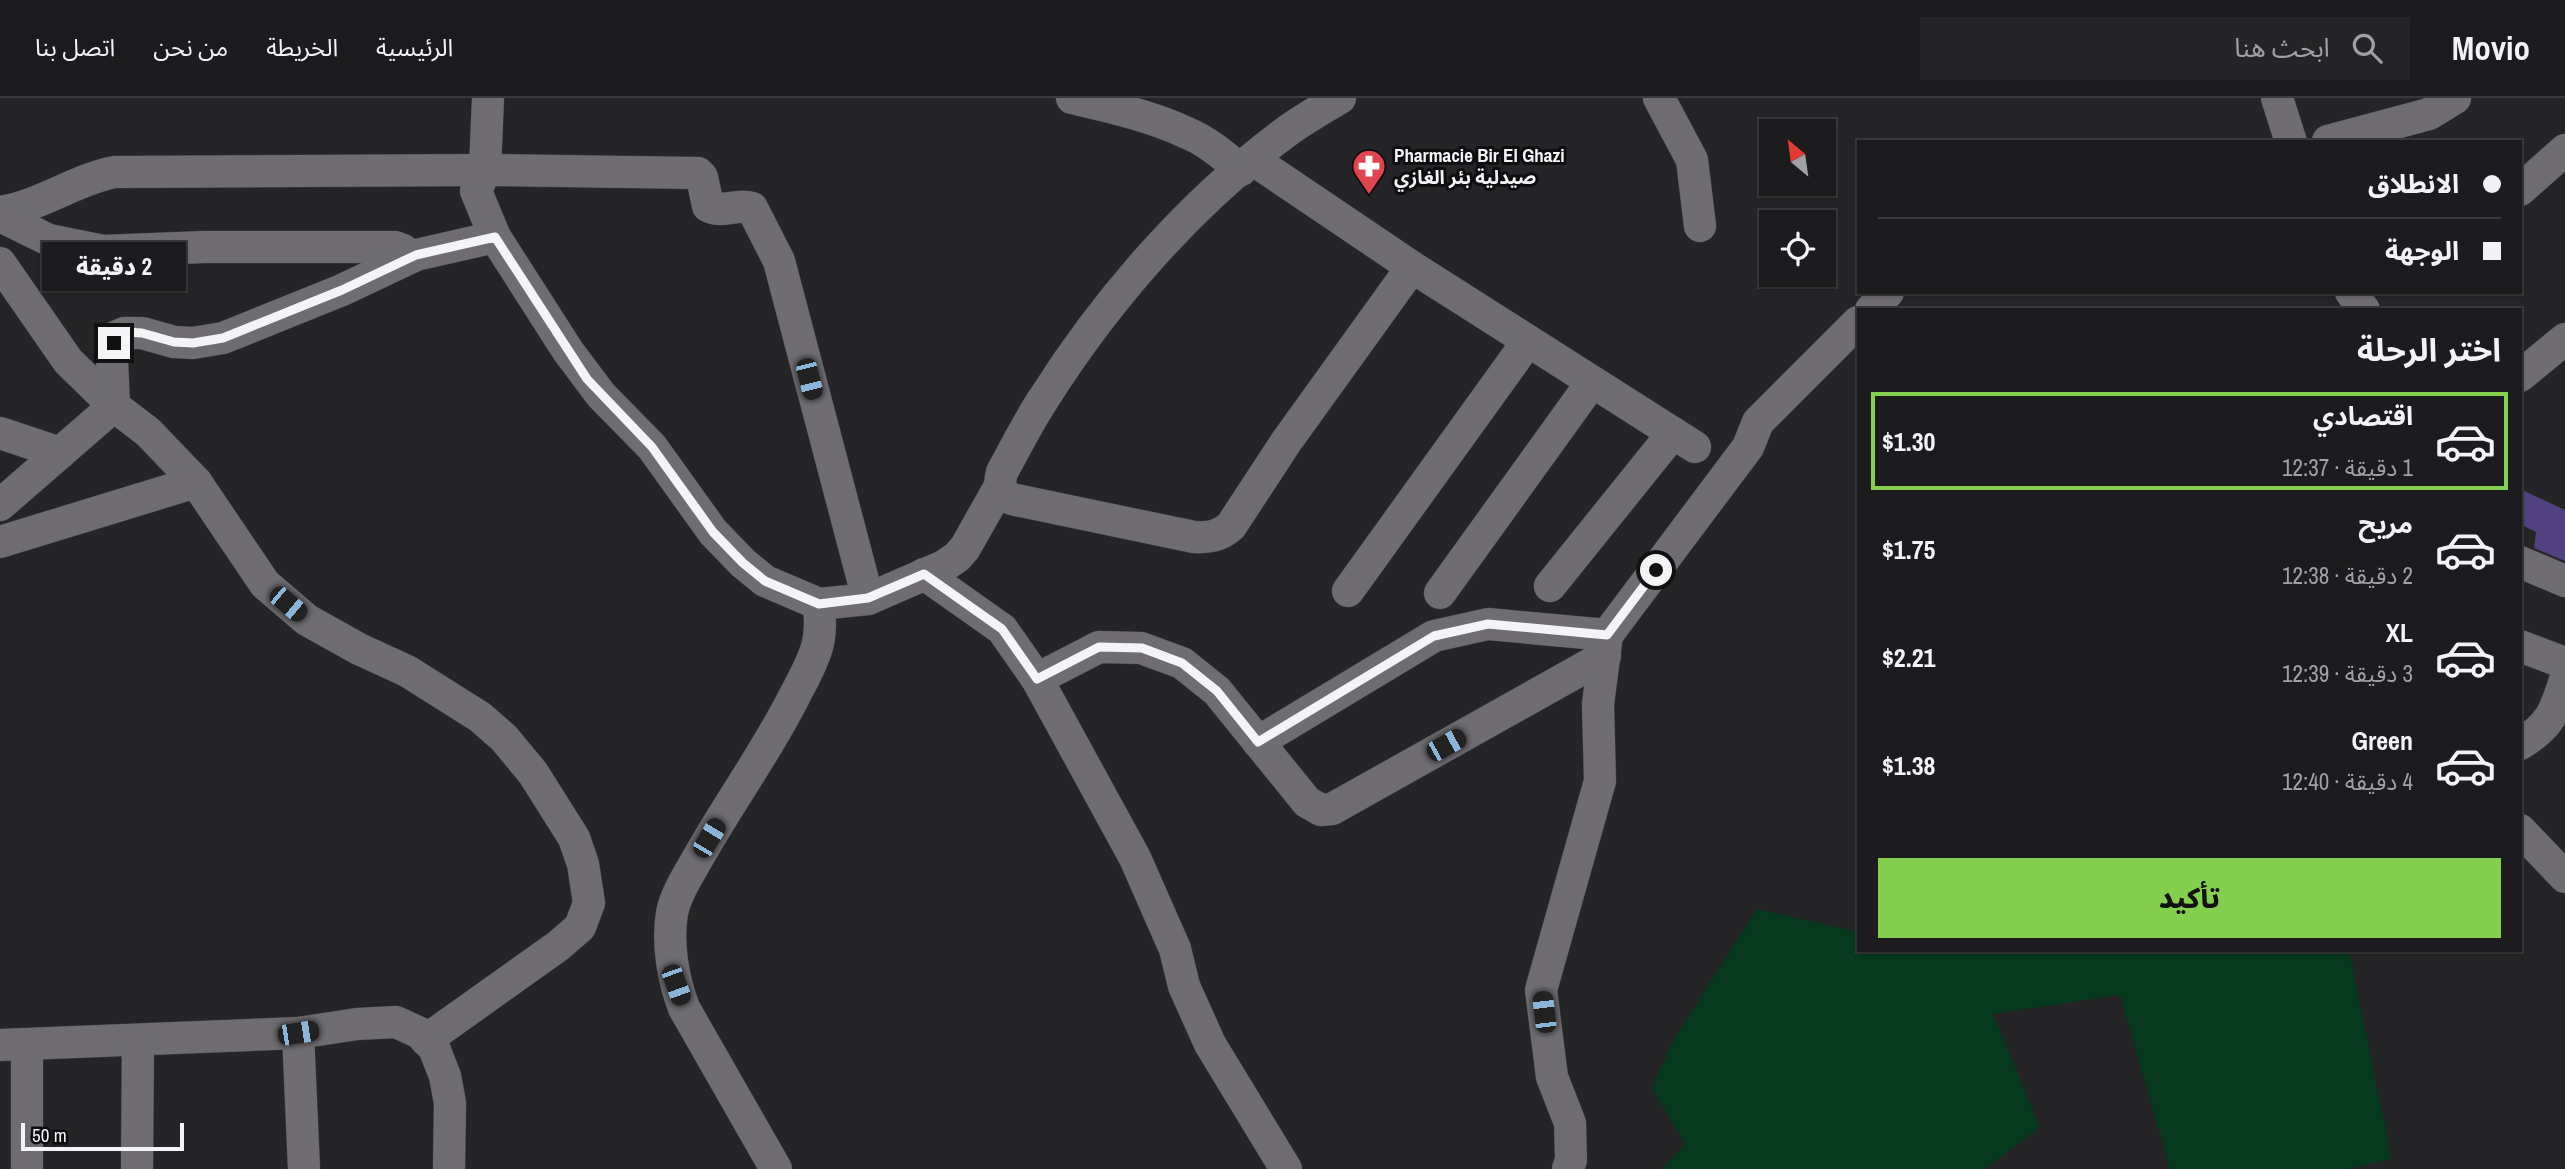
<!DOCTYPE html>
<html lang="ar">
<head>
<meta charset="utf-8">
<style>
	:root { --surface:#1c1b1d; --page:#252426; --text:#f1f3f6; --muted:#a0a1a4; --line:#3a393b; --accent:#84cf4d }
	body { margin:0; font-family:"Archivo Narrow","Noto Sans Arabic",sans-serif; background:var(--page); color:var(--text); direction:rtl; height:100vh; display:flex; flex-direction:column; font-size:26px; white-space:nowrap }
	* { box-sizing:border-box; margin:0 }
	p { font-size:23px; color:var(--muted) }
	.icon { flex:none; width:38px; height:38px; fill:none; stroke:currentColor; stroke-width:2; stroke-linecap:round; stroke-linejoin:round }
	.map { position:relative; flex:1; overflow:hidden; direction:ltr }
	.side { position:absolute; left:1857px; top:210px; width:665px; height:644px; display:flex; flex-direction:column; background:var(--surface); border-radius:0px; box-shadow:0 2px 5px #0004,0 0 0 2px var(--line); direction:rtl }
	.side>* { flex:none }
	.top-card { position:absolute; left:1857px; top:42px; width:665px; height:154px; border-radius:0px; box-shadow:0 2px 5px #0004,0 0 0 2px var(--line); direction:rtl; display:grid; align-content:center; height:154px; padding:0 21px; background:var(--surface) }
	.needle { width:46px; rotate:331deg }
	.tools { position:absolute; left:1759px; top:21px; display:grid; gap:14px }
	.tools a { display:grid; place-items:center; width:77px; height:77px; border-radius:0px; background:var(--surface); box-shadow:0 2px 5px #0004,0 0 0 2px var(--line); font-size:35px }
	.scale { position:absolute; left:21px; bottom:18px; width:163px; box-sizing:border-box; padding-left:7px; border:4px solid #f4f3f6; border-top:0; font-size:19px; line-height:24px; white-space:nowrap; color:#f4f3f6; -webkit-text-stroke:5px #0e0d0f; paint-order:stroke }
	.end { position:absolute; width:32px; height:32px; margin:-16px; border:9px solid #f4f3f6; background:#111; box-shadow:0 0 0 4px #111 }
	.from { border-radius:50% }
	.bubble { position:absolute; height:49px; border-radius:0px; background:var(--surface); box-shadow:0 2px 5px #0004,0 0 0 2px var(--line); font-size:23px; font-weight:800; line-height:49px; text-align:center; direction:rtl }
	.car { position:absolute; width:21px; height:42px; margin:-21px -10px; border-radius:9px; box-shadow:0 0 5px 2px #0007; background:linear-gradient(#222 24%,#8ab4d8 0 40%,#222 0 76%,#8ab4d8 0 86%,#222 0) }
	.top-card b { display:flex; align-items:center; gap:24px; height:66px; font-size:26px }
	.top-card b+b { border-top:2px solid var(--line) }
	.top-card i { width:18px; height:18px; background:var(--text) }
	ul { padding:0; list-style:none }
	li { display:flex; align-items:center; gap:21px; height:98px; margin:0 14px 10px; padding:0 7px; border:4px solid transparent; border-radius:0px }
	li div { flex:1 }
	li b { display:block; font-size:26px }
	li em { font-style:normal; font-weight:800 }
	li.active { border-color:var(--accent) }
	li>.icon { width:63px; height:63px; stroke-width:1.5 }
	h2 { padding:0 21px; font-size:32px; line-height:84px }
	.button { display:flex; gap:14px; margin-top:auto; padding:14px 21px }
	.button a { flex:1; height:80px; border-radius:0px; background:var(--accent); color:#111; font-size:28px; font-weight:800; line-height:80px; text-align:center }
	header { display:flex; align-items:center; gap:42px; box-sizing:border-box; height:98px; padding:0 35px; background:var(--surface); border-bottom:2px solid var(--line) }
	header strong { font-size:33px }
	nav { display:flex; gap:38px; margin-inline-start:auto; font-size:24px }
	.search { width:490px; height:63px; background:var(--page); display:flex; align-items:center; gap:18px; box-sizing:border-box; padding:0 24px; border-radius:0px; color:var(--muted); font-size:26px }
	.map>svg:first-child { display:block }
	.green { fill:#06391e }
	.building { fill:#524282 }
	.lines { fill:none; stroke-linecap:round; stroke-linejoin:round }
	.minor-casing { stroke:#414043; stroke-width:33 }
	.minor { stroke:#6f6d72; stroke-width:32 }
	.route { stroke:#f4f3f6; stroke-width:9 }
	.labels { text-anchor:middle; stroke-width:6; stroke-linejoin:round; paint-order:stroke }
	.poi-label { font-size:19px; font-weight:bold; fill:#f4f3f6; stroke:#0e0d0f; text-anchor:start }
</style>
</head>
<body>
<header>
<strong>Movio</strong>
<div class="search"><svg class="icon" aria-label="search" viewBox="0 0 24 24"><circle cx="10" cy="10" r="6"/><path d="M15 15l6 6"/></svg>ابحث هنا</div>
<nav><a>الرئيسية</a><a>الخريطة</a><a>من نحن</a><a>اتصل بنا</a></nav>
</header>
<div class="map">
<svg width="2565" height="1071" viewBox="0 0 2565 1071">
	<rect width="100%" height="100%" fill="#252427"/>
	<!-- green -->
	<polygon class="green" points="1757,811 1855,833 1858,829 1858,852 2349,852 2392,1061 2347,1071 2170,1071 2120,897 1993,916 2040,1029 1985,1071 1662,1071 1685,1046 1652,990 1674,941"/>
	<!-- building -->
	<polygon class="building" points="2520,391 2565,412 2565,463 2534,450 2536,434 2520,426"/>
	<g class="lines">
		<defs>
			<g id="minor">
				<path d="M 488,0 L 485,72 L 476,93 L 495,139 L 568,253 L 601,297 L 652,349 L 713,434 L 743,465 L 765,483 L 819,506 C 820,521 821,535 817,549 C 812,566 803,582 795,597 C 767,653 730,703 699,758 C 689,776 676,795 672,815 C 667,846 673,881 684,910 L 776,1071"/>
				<path d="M 1072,0 C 1110,9 1151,18 1187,35 C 1207,43 1224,58 1241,72"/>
				<path d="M 1340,0 C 1323,10 1306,20 1290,31 C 1193,102 1108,199 1044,300 C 1028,324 1016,349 1002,374 C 998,388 1001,399 1016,402 L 1194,439 C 1209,440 1220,438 1231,428 L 1286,344 L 1412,169"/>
				<polyline points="1659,0 1692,62 1700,128"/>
				<polyline points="2277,0 2291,44"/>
				<polyline points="2328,43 2429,16 2455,0"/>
				<polyline points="1252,61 1412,169 1695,349"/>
				<polyline points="2520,92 2565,52"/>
				<path d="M 0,114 C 41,108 74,82 115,74 L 485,72 L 698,75 L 702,79 L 708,108 C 722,116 737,105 752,110 L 779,163 L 868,501"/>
				<polyline points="0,118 49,142 103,153 204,149 395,149 403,152 406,161"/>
				<polyline points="0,165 68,263 114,308 148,334 196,384 265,486 307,522 359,551 407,573 480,619 504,640 533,675 574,740 583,766 589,805 580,829 558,848 426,942"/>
				<polyline points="2351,194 2364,212"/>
				<polyline points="1871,212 1888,194"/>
				<polyline points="2520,278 2565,241"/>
				<polyline points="0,335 60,355"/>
				<polyline points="0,407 114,308 112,262 115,239 124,235 142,235 174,244 193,245 223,240 342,192 416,157 495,139"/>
				<polyline points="0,444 196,384"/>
				<polyline points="2520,464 2565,483"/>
				<polyline points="924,476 1002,531 1037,581 1135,760 1175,851 1184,888 1210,946 1286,1071"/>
				<polyline points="1550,488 1673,335"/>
				<polyline points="1348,493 1528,243"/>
				<polyline points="1440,495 1592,284"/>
				<polyline points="819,506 868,501 944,468 957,459 965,450 1000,388"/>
				<polyline points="2520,548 2565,565"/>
				<polyline points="1037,581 1099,549 1141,550 1182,565 1217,593 1307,704 1321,712 1332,711 1605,558"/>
				<polyline points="1258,644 1434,538 1488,526 1607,537"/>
				<path d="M 2520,646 C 2550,628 2555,614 2565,582"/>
				<polyline points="2520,732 2565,779"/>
				<polyline points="298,935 304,1071"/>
				<polyline points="0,947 298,935 357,926 396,924 420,935 434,950 445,978 450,1005 449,1071"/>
				<polyline points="27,947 27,1071"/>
				<polyline points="137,1071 138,942"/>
				<polyline points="1568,1071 1571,1062 1570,1025 1552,979 1541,892 1600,683 1598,606 1607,537 1748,349 1758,324 1858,224"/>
			</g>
		</defs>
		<!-- minor casing -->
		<use href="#minor" class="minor-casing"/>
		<!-- minor -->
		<use href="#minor" class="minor"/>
	</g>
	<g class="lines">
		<!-- route -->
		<polyline class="route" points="114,245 115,239 124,234 142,235 174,244 193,245 223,240 342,192 416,157 495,139 587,281 652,349 713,434 743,465 765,483 819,506 868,500 924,476 1002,531 1037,581 1099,549 1142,550 1182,565 1217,593 1258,644 1434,538 1488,526 1607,537 1656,472"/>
	</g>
	<!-- icons -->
	<defs>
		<symbol id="pharmacy-pin" viewBox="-11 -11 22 30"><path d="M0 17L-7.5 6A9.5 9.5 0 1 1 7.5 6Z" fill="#e0444e" stroke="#0e0d0f"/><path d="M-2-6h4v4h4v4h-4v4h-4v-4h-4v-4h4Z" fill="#fff"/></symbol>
	</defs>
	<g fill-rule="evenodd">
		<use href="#pharmacy-pin" x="1350" y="49" width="38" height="52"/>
	</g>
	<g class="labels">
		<!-- poi labels -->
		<g class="poi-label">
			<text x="1394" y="64">Pharmacie Bir El Ghazi<tspan x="1394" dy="22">صيدلية بئر الغازي</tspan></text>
		</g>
	</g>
</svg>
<div class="tools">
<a><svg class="needle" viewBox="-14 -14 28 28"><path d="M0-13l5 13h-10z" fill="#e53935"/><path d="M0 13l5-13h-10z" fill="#a0a1a4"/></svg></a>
<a><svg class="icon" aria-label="locate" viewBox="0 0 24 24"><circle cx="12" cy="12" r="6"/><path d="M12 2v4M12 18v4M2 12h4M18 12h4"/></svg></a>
</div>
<div class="scale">50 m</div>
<i class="end from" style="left:1656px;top:472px"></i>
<i class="end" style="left:114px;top:245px"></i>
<div class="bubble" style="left:42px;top:144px;width:144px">2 دقيقة</div>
<i class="car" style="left:809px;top:281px;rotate:166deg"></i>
<i class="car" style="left:288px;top:506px;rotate:130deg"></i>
<i class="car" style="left:1446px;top:647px;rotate:61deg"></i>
<i class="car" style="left:709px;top:740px;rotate:31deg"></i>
<i class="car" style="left:676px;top:887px;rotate:160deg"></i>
<i class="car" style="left:1544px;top:914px;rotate:353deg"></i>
<i class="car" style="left:298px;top:935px;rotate:81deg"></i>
<div class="top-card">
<b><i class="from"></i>الانطلاق</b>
<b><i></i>الوجهة</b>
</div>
<section class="side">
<h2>اختر الرحلة</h2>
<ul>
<li class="active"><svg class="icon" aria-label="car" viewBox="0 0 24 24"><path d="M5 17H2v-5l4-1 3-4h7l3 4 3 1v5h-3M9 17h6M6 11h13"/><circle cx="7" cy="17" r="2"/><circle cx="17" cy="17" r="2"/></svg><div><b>اقتصادي</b><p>1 دقيقة · 12:37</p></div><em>$1.30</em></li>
<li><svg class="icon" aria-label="car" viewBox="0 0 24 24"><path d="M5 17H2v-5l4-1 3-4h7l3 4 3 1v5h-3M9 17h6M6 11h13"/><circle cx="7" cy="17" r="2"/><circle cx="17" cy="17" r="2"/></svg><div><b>مريح</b><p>2 دقيقة · 12:38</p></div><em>$1.75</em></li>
<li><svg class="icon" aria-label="car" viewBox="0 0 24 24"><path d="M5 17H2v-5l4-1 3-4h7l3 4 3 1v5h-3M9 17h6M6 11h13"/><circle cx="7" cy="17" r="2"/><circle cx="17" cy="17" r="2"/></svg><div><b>XL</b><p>3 دقيقة · 12:39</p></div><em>$2.21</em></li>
<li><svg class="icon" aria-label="car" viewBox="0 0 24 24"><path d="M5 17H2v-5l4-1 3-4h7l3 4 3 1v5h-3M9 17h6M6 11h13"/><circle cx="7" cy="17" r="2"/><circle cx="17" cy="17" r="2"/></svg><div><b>Green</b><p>4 دقيقة · 12:40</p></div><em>$1.38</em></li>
</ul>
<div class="button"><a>تأكيد</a></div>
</section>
</div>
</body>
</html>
